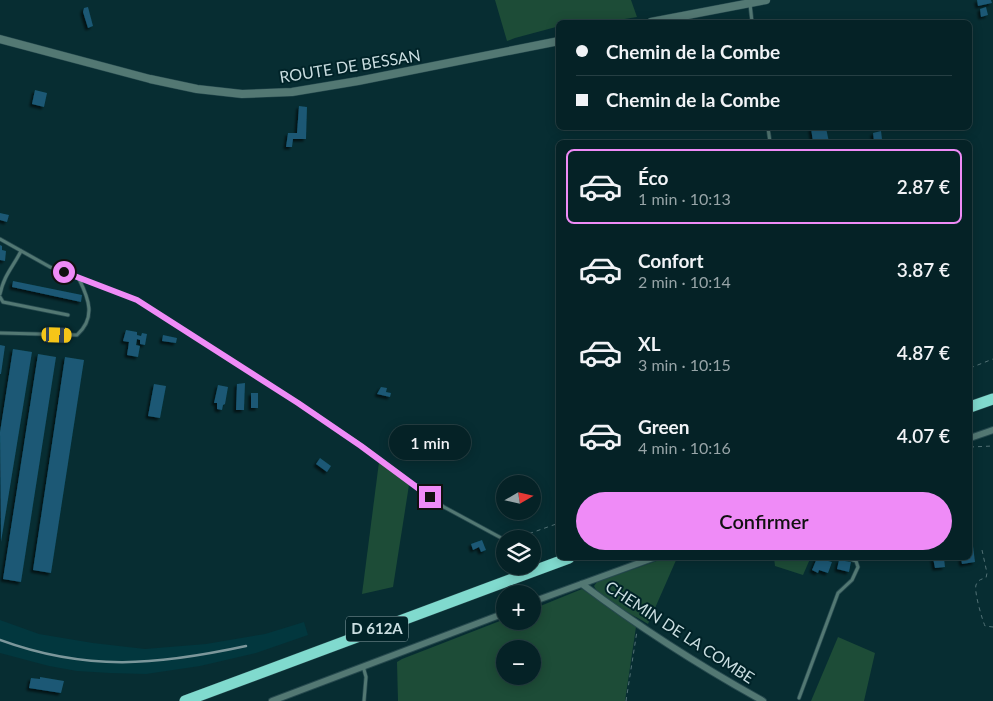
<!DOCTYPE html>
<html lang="fr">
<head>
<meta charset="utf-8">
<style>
	:root { --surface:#052226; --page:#132f32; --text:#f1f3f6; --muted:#97a4a7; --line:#263f43; --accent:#ef8bf7 }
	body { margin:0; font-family:Lato,sans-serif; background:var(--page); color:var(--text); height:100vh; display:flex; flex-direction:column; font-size:19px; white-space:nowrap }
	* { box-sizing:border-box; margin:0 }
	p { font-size:16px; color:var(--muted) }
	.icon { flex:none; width:28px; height:28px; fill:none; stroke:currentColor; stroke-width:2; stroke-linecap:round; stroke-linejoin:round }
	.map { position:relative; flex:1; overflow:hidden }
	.details { position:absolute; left:556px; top:140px; width:416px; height:420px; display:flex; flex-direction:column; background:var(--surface); border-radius:8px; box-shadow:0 2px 12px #0003,0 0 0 1px var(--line) }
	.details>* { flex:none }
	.hud { position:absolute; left:556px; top:20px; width:416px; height:110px; border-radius:8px; box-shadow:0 2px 12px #0003,0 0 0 1px var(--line); display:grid; align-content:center; height:110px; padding:0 20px; background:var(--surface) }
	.needle { width:32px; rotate:81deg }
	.tools { position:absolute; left:496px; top:475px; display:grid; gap:10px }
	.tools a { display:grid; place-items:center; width:45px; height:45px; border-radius:50%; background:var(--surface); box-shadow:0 2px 12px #0003,0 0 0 1px var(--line); font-size:25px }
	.end { position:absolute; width:22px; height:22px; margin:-11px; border:6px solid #ef8bf7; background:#111; box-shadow:0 0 0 2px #111 }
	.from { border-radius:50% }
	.bubble { position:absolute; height:35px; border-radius:18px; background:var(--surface); box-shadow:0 2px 12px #0003,0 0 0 1px var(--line); font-size:16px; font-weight:600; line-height:35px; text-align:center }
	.car { position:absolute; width:15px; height:30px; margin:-15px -8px; border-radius:6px; box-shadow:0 0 4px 1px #0007; background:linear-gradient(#f5c518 24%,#345 0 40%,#f5c518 0 76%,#345 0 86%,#f5c518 0) }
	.hud b { display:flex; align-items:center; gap:18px; height:48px; font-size:19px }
	.hud b+b { border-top:1px solid var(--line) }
	.hud i { width:12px; height:12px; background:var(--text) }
	ul { padding:9px 0 0; list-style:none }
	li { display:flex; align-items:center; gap:15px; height:75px; margin:0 10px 8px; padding:0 10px; border:2px solid transparent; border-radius:8px }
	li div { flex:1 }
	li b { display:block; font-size:19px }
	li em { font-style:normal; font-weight:600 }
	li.current { border-color:var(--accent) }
	li>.icon { width:45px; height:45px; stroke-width:1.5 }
	.primary-button { display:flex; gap:10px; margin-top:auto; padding:10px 20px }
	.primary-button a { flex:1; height:58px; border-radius:30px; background:var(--accent); color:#111; font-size:20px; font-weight:600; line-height:58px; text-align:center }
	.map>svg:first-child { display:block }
	.built { fill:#02373e }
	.green { fill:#1d4c37; fill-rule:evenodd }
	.building { fill:#1a5974; filter:url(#shadow) }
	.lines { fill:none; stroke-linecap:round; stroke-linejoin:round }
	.service-casing { stroke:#26494e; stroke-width:4.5 }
	.minor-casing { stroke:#26494e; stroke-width:8 }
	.tertiary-casing { stroke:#26494e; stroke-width:9 }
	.trunk-casing { stroke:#26494e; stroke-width:12 }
	.path { stroke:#527175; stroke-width:1; stroke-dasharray:4 4; stroke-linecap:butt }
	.service { stroke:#537873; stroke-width:3 }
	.minor { stroke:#537873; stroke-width:6 }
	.tertiary { stroke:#537873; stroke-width:8 }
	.trunk { stroke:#80dace; stroke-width:11 }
	.rail { stroke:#7c979b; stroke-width:2.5 }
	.route { stroke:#ef8bf7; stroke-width:6 }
	.labels { text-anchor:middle; stroke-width:4; stroke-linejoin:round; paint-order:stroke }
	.shield { fill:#002328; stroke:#8da5a9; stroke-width:1 }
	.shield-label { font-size:15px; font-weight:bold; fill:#c9dde0 }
	.street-label { font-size:16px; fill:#c9dde0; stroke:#002328 }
</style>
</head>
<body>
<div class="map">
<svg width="993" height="701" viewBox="0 0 993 701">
	<defs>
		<filter id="shadow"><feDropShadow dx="-2.5" dy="2.5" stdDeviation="1" flood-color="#0009"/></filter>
	</defs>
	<rect width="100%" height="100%" fill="#072d32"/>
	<!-- built -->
	<polygon class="built" points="0,620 39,634 93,643 145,649 206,644 265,634 304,622 308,635 256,653 200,666 146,674 110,673 77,671 49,666 0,653"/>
	<!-- green -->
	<g class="green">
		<polygon points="495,0 631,0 637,17 606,22 559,22 559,31 556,27 515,38 507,41"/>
		<polygon points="379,462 409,485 393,587 362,594"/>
		<path d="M 665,558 L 677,558 L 648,624 C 634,615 600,600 594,586 L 597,582 Z"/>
		<polygon points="774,558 809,558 810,559 803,575 775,566"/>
		<path d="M 582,589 L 630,620 L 636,627 L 625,701 L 398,701 L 397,662 L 402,659 L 505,619 L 505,621 L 532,621 L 533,609 ZM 505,649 L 532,649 L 532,676 L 505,676 Z"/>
		<polygon points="838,637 875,653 864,701 811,701"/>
	</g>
	<!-- building -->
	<g class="building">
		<polygon points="977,0 991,0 992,3 978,6"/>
		<polygon points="88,7 93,26 88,28 83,12 84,8"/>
		<polygon points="986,7 988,15 981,17 980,9"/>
		<polygon points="35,90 47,93 44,107 32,104"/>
		<polygon points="299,106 307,107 306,139 293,139 292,147 286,147 288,133 297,133"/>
		<polygon points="811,128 826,128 829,142 813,142"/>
		<polygon points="881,131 882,139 880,140 881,142 870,142 874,141 873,133"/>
		<polygon points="0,213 9,215 7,222 0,220"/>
		<polygon points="0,245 2,246 2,250 6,251 5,261 0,260"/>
		<polygon points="13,281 82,295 81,302 12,287"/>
		<polygon points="126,330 137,332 137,335 141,336 142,333 147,334 145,345 140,344 140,340 137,339 136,345 140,346 138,357 127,355 129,342 123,341"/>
		<polygon points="163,335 177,338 176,343 162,341"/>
		<polygon points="0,345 5,346 1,374 0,374"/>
		<polygon points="13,349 32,352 1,542 0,432"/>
		<polygon points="38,354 56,357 21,582 3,579"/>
		<polygon points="65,357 84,360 51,573 33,570"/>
		<polygon points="245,383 244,410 236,410 237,384"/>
		<polygon points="154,384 166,386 160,418 148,416"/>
		<polygon points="218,385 228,387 225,404 223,405 222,410 217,409 217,403 214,403"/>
		<polygon points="381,387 387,388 386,392 391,393 390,397 377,394"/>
		<rect x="251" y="393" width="7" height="15"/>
		<polygon points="320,458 331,466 327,472 316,464"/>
		<polygon points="482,540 486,550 481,552 479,547 473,550 471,544"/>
		<polygon points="970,546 973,546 975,562 962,564 961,558 970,558"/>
		<polygon points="817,558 832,562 828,573 819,570 818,573 812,570"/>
		<polygon points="933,558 944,558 945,567 935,568"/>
		<polygon points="839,560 851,562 849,572 837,569"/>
		<polygon points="40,677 64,681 61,693 29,688 31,678 40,679"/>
	</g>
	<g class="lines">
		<defs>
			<g id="service">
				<polyline points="750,4 752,22"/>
				<polyline points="768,128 770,142"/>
				<polyline points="0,239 50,267 137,300 298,403 361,445 444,507 505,540"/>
				<path d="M 0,294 C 4,275 13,267 21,251"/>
				<polyline points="0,297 3,302 68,315"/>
				<path d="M 0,333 L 77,335 C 96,318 89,299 79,279"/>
				<polyline points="363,666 366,677 364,701"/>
				<polyline points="799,698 838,593 852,580 858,567 856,561 847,558"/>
			</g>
			<g id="minor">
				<polyline points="970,438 993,430"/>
				<path d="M 582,584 C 639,627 700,666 763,701"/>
				<polyline points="532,602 653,558"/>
				<polyline points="272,701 505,613"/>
			</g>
			<g id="tertiary">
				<polyline points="651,22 766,0"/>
				<polyline points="0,39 150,79 197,89 242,94 292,92 358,81 559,41"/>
			</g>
			<g id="trunk">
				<polyline points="970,407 993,399"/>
				<polyline points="185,701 569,558"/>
			</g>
		</defs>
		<!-- service casing -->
		<use href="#service" class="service-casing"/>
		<!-- minor casing -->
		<use href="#minor" class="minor-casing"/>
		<!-- tertiary casing -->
		<use href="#tertiary" class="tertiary-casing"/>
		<!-- trunk casing -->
		<use href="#trunk" class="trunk-casing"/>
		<!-- path -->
		<g class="path">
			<polyline points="970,368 993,359"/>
			<polyline points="970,447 993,446"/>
			<polyline points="514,539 559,523"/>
			<path d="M 982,550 L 987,573 L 986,578 C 981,579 978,580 976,585 C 974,592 982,619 985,626 L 993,627"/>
			<polyline points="626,701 637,631"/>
		</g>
		<!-- service -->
		<use href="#service" class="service"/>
		<!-- minor -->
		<use href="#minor" class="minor"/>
		<!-- tertiary -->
		<use href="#tertiary" class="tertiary"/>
		<!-- trunk -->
		<use href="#trunk" class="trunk"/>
		<!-- rail -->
		<path class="rail" d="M 0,640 C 87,672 158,665 246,646"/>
	</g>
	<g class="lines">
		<!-- route -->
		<polyline class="route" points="64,272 137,300 298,403 361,446 430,497"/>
	</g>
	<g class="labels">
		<!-- shield labels -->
		<rect class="shield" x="346" y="616.5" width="62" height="25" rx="4"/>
		<g class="shield-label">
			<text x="377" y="634">D 612A</text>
		</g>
		<!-- street labels -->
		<g class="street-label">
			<text transform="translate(350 66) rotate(-9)" y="6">ROUTE DE BESSAN</text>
			<text transform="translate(680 632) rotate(33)" y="6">CHEMIN DE LA COMBE</text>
		</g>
	</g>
</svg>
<div class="tools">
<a><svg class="needle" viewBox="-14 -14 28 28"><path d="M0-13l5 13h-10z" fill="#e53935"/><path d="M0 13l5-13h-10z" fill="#97a4a7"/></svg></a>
<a><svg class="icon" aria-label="layers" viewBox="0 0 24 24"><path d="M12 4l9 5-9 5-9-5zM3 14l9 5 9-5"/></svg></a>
<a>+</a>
<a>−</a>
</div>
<i class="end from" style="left:64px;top:272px"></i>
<i class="end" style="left:430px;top:497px"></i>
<div class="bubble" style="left:389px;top:425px;width:82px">1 min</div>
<i class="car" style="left:57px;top:335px;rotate:92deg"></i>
<div class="hud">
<b><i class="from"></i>Chemin de la Combe</b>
<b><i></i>Chemin de la Combe</b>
</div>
<section class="details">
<ul>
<li class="current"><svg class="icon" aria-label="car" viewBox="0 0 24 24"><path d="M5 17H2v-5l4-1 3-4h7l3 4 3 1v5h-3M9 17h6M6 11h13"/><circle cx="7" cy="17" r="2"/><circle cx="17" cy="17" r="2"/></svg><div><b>Éco</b><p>1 min · 10:13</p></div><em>2.87 €</em></li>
<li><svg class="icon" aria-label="car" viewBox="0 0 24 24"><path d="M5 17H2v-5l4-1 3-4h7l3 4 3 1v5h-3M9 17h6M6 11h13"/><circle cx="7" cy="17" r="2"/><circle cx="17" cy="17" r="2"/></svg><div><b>Confort</b><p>2 min · 10:14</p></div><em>3.87 €</em></li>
<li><svg class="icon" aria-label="car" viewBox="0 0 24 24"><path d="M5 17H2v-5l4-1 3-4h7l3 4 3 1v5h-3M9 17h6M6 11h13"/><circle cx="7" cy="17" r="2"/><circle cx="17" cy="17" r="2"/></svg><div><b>XL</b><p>3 min · 10:15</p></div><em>4.87 €</em></li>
<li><svg class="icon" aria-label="car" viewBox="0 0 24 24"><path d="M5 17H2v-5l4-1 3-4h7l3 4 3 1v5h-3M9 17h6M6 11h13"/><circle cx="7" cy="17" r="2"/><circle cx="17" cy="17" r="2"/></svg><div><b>Green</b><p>4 min · 10:16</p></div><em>4.07 €</em></li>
</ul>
<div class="primary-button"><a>Confirmer</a></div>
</section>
</div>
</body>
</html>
